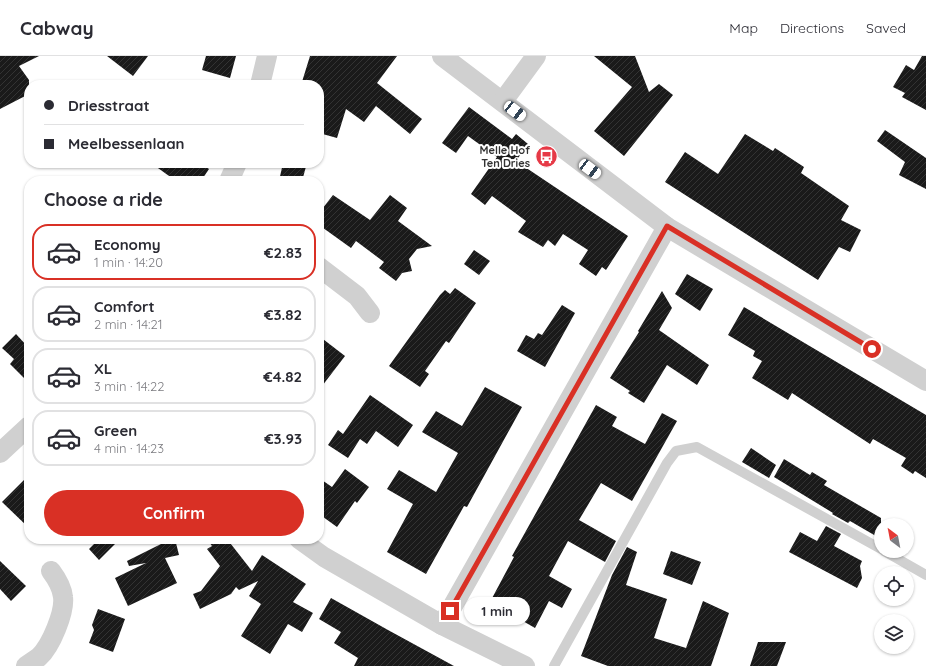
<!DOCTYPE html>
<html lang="en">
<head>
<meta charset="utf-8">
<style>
	:root { --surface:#fff; --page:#f2f2f3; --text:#2b2b33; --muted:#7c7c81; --line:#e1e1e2; --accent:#d93025 }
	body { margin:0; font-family:Quicksand,sans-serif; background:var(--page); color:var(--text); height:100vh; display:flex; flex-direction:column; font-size:15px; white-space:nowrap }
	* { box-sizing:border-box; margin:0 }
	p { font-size:13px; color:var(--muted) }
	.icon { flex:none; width:22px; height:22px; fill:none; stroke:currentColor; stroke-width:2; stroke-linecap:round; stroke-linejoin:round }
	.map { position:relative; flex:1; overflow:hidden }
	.side { position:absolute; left:24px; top:120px; width:300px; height:368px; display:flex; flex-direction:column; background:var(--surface); border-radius:16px; box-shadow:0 1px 3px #0004 }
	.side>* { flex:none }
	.hud { position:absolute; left:24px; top:24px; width:300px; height:88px; border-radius:16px; box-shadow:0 1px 3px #0004; display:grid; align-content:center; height:88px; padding:0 20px; background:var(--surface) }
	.needle { width:26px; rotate:328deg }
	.tools { position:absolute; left:874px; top:462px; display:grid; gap:8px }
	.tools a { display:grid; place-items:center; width:40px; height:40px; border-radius:50%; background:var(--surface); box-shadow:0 1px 3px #0004; font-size:20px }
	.end { position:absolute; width:18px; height:18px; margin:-9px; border:5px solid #d93025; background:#fff; box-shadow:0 0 0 2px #fff }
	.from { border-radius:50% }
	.bubble { position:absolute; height:28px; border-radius:14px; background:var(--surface); box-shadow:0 1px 3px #0004; font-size:13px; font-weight:700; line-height:28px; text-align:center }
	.car { position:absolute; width:12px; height:24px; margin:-12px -6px; border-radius:5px; box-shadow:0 0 3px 1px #0007; background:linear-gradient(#fff 24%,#345 0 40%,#fff 0 76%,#345 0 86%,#fff 0) }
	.hud b { display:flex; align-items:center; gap:14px; height:38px; font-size:15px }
	.hud b+b { border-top:1px solid var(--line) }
	.hud i { width:10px; height:10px; background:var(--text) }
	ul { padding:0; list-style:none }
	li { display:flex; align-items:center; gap:12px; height:56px; margin:0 8px 6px; padding:0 12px; border:2px solid var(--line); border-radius:16px }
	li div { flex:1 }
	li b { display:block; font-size:15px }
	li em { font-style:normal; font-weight:700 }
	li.on { border-color:var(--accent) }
	li>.icon { width:36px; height:36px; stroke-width:1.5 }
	h2 { padding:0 20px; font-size:18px; line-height:48px }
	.primary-button { display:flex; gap:8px; margin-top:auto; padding:8px 20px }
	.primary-button a { flex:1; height:46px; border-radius:24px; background:var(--accent); color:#fff; font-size:16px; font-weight:700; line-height:46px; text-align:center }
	header { display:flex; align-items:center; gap:24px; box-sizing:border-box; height:56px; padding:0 20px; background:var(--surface); border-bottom:1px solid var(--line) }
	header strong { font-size:19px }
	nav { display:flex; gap:22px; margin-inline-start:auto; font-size:14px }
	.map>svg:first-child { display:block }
	.building { fill:url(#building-hatch) }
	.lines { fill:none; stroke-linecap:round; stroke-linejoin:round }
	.service { stroke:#d0d0d0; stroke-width:10 }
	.minor { stroke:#d0d0d0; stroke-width:20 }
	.route { stroke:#d93025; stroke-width:5 }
	.labels { text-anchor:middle; stroke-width:4; stroke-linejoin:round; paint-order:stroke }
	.poi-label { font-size:11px; font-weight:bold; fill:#333; stroke:#fff; text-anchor:end }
</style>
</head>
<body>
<header>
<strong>Cabway</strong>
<nav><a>Map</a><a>Directions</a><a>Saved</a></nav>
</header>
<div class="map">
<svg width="926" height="610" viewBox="0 0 926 610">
	<defs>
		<pattern id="building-hatch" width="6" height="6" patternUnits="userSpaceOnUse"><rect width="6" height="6" fill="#1a1a1a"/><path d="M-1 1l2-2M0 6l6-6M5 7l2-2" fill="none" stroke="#333"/></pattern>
	</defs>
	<rect width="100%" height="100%" fill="#fff"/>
	<!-- building -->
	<g class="building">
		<polygon points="0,0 39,0 19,10 29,24 29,38 0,53"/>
		<polygon points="107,0 148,0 133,20"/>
		<polygon points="206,0 236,0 230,22 202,14"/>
		<polygon points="310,0 397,0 377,27 422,63 410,78 376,50 364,66 346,53 337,82 319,77 319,29 301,29"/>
		<polygon points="594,0 635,0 649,36 659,28 673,39 624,100 594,75 632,31"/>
		<polygon points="922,0 926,0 926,54 902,41 905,37 893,31 906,9 914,14"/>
		<polygon points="469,51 512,83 516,78 528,88 516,105 628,180 606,214 602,211 596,220 579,208 588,194 563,178 555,190 548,184 543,191 518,176 526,165 492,140 485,149 471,138 497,101 468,80 456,97 442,87"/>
		<polygon points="885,74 926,102 926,133 899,119 905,106 877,85"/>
		<polygon points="745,78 773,95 775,92 804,111 801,117 849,150 841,164 861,174 850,196 839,191 818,224 665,126 685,96 718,118"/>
		<polygon points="151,107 200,107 209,113 201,125 176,125"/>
		<polygon points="283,107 307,107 302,125 279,125"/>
		<polygon points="333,139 370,164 390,139 407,152 398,165 432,190 417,193 409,203 412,215 402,217 396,225 379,212 384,206 356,185 351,192 319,169 319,157"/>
		<polygon points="474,194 490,205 479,219 464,208"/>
		<polygon points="687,218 713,233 700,255 675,238"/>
		<polygon points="455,232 476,247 449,287 446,285 425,315 429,318 420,331 389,310 440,239 445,234 450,238"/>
		<polygon points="662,235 672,252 659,274 709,309 697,329 667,309 644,347 628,337 630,335 610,322 639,276 638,275"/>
		<polygon points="562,249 575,257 545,311 517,295 526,279 534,283 538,277 542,279"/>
		<polygon points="744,251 926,359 926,422 915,415 913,418 901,410 906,402 873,383 870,388 792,337 788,344 752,322 762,305 753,300 755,295 728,279"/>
		<polygon points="16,278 27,290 29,288 29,327 10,308 14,303 2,292"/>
		<polygon points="319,280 345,300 319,334"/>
		<polygon points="485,331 522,351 467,451 464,450 426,518 387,496 413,448 387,433 399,414 436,436 458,397 422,376 436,355 462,370"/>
		<polygon points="370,339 413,369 398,391 376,375 367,388 360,383 348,402 328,389 338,374 343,378"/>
		<polygon points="596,349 617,361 612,370 645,388 662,357 677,365 632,445 601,427 579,464 616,485 605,506 568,485 549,520 572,533 562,552 549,545 535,572 490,546 514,501 512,500"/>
		<polygon points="751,392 776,409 769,422 742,406"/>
		<polygon points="784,403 810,419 812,416 827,425 824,429 881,462 881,483 850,465 848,467 832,458 833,457 774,421"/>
		<polygon points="345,413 369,431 357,447 355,445 337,471 319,458 319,422 332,431"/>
		<polygon points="29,419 29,472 2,446"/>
		<polygon points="826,470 841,478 834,490 862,505 860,510 862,522 857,532 789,496 800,476 817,485"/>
		<polygon points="99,483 120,483 99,504 89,493"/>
		<polygon points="171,483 175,483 179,499 165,502 177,527 128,550 115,522 146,507 129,510 127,505"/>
		<polygon points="207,483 227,483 252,515 262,499 306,528 293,546 313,557 302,576 288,568 270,598 241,580 261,548 249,540 258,525 239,534 236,531 231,538 200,553 193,538 201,535 220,510 207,493 212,490"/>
		<polygon points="627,491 637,496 626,529 667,543 654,582 686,592 703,545 729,557 711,610 608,610 581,600 612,519"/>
		<polygon points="671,495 701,506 692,529 663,518"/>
		<polygon points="0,505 26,530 11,545 0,533"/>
		<polygon points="331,542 388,574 454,610 354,610 358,602 334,587 341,576 319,563"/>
		<polygon points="98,553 125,563 113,596 89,587 94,574 92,569"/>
		<polygon points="758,586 786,586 777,610 750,610"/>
	</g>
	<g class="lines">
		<!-- service -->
		<g class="service">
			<polyline points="884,495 926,519"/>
			<polyline points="554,610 667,407 676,395 697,391 881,493"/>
		</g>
		<!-- minor -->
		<g class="minor">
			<polyline points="442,0 667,171 926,325"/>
			<polyline points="260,29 267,0"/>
			<polyline points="503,45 536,0"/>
			<polyline points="229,125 237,107"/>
			<polyline points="319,211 357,240 370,257"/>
			<polyline points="0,397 29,370"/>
			<polyline points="299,483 324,501 442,569 525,610"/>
			<polyline points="442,569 667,171"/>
			<path d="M 26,610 C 30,607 35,604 39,601 C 51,590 65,556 63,541 C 62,531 57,523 51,515"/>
		</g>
	</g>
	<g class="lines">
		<!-- route -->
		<polyline class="route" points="450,555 667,170 872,293"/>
	</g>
	<!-- icons -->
	<defs>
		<symbol id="bus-disc" viewBox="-11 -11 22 22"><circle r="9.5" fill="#e63946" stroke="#fff"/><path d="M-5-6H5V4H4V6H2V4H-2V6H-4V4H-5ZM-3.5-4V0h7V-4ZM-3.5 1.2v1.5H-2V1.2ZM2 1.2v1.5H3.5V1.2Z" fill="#fff"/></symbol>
	</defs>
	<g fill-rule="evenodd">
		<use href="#bus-disc" x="534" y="88" width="25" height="25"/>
	</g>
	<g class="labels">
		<!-- poi labels -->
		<g class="poi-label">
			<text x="530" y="98">Melle Hof<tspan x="530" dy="13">Ten Dries</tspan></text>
		</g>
	</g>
</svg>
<div class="tools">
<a><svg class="needle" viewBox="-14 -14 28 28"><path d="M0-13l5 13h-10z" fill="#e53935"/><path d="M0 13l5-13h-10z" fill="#7c7c81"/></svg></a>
<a><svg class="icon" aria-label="locate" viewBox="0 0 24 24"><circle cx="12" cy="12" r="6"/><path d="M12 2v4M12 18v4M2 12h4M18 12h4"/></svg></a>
<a><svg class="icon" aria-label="layers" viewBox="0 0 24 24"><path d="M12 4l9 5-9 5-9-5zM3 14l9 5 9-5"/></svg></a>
</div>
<i class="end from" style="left:872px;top:293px"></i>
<i class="end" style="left:450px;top:555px"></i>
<div class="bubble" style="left:464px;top:541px;width:66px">1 min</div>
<i class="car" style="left:515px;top:55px;rotate:128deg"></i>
<i class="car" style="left:590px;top:113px;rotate:127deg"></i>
<div class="hud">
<b><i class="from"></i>Driesstraat</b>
<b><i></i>Meelbessenlaan</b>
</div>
<section class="side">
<h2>Choose a ride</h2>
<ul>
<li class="on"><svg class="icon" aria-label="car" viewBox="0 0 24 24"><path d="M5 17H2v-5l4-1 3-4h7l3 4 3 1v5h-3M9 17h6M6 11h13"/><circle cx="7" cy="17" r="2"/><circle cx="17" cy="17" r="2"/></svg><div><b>Economy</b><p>1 min · 14:20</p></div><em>€2.83</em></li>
<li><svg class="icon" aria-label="car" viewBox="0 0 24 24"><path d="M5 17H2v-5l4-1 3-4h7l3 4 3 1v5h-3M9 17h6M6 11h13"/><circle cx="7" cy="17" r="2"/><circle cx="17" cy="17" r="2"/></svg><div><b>Comfort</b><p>2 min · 14:21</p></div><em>€3.82</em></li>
<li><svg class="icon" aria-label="car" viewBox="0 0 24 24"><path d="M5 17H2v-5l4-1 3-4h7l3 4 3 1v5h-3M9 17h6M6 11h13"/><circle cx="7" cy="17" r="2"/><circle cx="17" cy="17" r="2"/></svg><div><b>XL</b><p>3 min · 14:22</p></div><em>€4.82</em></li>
<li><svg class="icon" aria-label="car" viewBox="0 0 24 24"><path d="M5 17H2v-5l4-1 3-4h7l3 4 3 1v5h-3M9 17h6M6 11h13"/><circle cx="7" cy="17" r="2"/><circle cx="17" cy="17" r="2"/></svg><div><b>Green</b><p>4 min · 14:23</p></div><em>€3.93</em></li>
</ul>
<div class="primary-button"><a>Confirm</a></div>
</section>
</div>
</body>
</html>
